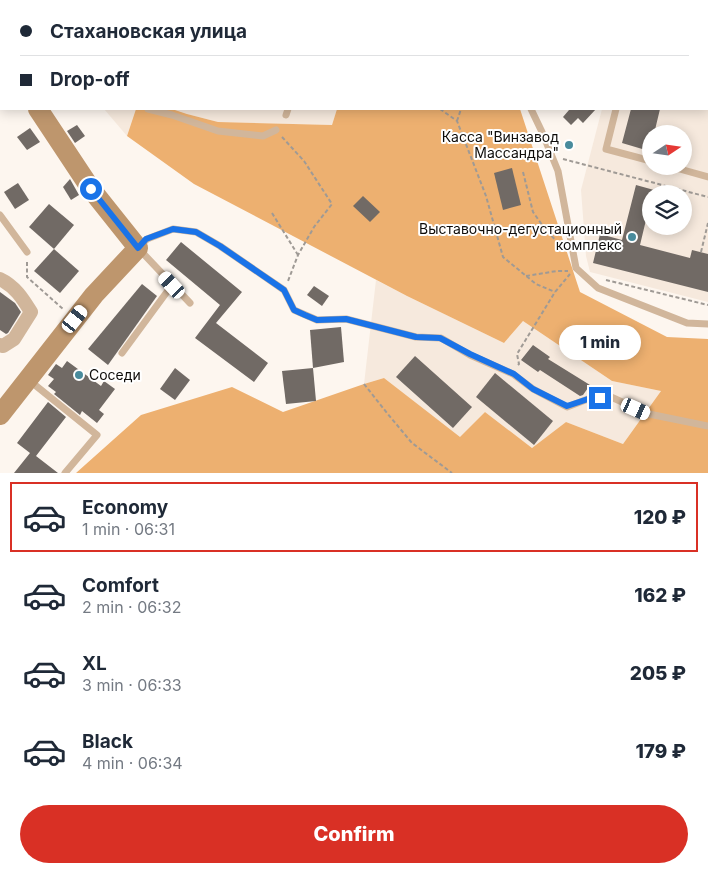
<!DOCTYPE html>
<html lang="en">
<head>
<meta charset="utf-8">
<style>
	:root { --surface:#fff; --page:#f2f2f3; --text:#1f2937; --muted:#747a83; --line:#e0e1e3; --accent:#d93025 }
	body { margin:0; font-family:Inter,sans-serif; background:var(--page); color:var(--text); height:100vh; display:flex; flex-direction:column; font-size:19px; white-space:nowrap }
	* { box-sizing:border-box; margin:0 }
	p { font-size:16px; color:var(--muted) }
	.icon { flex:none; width:28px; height:28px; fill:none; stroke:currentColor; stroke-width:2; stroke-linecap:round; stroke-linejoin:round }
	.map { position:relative; height:473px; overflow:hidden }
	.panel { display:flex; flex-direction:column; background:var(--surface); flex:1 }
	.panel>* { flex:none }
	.guide { position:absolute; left:0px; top:0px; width:709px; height:110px; box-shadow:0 2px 12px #0003; display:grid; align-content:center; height:110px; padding:0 20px; background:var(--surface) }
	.needle { width:32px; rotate:77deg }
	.tools { position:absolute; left:642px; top:125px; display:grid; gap:10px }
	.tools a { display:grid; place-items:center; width:50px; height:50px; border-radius:50%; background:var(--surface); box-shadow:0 2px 12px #0003; font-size:25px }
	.end { position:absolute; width:22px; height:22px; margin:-11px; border:6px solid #1a73e8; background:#fff; box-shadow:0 0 0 2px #fff }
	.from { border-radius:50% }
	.bubble { position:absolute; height:35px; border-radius:18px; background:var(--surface); box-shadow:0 2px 12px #0003; font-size:16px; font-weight:800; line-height:35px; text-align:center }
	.car { position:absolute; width:15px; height:30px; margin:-15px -8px; border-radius:6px; box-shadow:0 0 4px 1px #0007; background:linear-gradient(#fff 24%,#345 0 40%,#fff 0 76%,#345 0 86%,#fff 0) }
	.guide b { display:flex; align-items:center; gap:18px; height:48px; font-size:19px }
	.guide b+b { border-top:1px solid var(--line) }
	.guide i { width:12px; height:12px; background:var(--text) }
	ul { padding:9px 0 0; list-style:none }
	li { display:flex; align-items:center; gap:15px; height:70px; margin:0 10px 8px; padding:0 10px; border:2px solid transparent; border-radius:0px }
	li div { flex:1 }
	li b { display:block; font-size:19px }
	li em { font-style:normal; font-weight:800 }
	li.on { border-color:var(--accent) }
	li>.icon { width:45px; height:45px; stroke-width:1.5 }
	.cta { display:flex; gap:10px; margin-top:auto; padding:10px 20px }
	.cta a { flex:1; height:58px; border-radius:30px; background:var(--accent); color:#fff; font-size:20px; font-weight:800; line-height:58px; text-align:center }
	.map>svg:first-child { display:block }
	.built { fill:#f6e9dd; fill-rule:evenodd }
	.forest { fill:#edb070 }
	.building { fill:#716a65 }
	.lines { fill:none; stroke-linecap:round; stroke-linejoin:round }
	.path { stroke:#9f9a95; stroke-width:2; stroke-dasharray:4 2.5; stroke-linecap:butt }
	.lane { stroke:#d1b69b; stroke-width:7 }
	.street { stroke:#d1b69b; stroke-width:14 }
	.secondary { stroke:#be966d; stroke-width:20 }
	.route { stroke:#1a73e8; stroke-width:6 }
	.poi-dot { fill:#498b9c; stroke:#fff; stroke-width:2 }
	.labels { text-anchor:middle; stroke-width:4; stroke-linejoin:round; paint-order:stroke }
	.poi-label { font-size:14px; fill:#0e0c0a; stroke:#fff; text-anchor:end }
</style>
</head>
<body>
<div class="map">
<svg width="708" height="473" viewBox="0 0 708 473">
	<rect width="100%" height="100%" fill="#fdf6ef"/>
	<!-- built -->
	<g class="built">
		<polygon points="67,0 282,0 282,1 65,1"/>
		<path d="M 536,0 L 708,0 L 708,302 L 590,272 L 586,256 L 581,190 L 602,109 L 708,109 L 708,1 L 542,1 ZM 651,134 L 684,134 L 684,166 L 651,166 ZM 651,194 L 684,194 L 684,226 L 651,226 Z"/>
		<polygon points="104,109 136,109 127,136"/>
		<polygon points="172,109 337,109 332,125 218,122 187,114"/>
		<polygon points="376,280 407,296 504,343 523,321 612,381 661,391 623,444 566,422 532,448 485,412 460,438 384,378 364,384"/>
	</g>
	<!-- forest -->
	<g class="forest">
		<polygon points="282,0 419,0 421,1 282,1"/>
		<polygon points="136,109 172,109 187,114 218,122 332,125 337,109 520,109 580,292 667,337 708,339 708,473 76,473 141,415 232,387 283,412 364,384 384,378 460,437 485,412 532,448 566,422 623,444 661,391 612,381 523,321 504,343 407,296 194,184 127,136"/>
	</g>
	<!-- building -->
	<g class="building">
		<polygon points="568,109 596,109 583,123 578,118 571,125 563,117 569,110"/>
		<polygon points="631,109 660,109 654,134 651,134 651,143 649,151 622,143"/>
		<polygon points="77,125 85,136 75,143 67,131"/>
		<polygon points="30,128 40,142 27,150 17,137"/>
		<polygon points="512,168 521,205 503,210 494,173"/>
		<polygon points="70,179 79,195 71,200 63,187"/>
		<polygon points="18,183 29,200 15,209 4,192"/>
		<polygon points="636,185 654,190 653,194 651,194 651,199 640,245 690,258 692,250 708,254 708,292 593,263 600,234 622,240"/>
		<polygon points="363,196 380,212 370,222 353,206"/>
		<polygon points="49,204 74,225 54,249 29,227"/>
		<polygon points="181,242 242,292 216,323 268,363 254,382 195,338 220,305 166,260"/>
		<polygon points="54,249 79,271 60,293 34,271"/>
		<polygon points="142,284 157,296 108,365 88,349"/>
		<polygon points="314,286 329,296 322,306 307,295"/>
		<polygon points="0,292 15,303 21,312 8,333 6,334 0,330"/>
		<polygon points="341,327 344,362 313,368 310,330"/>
		<polygon points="533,345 550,357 548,359 590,385 583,395 580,396 540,370 538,372 521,360"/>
		<polygon points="415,356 472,407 453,428 396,377"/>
		<polygon points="67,361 101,386 104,381 115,389 99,410 104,414 97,423 82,411 80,415 54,394 56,392 48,386 54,379 48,375 56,364 62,368"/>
		<polygon points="175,368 190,380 175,400 160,389"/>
		<polygon points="313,368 316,401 286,404 282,371"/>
		<polygon points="495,373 553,421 534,445 476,397"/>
		<polygon points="48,402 66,417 36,456 58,473 14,473 30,453 17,443"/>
	</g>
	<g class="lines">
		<!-- path -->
		<g class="path">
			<polyline points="440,109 457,121 486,196 503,257 536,284 555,292"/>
			<polyline points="457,121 461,109"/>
			<polyline points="282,137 304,161 332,204 314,227 298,255 288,281"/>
			<polyline points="563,159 708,197"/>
			<polyline points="523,172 533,212 545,229 562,247"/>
			<polyline points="272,213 298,255"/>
			<polyline points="701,252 708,223"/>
			<polyline points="27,262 27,277 63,309"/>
			<polyline points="526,276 557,271 568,271"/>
			<polyline points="606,280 708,305"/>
			<polyline points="518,365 519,364 517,354 555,292 570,274"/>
			<polyline points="364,384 387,413 412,443 452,473"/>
		</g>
		<!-- lane -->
		<g class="lane">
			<polyline points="131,0 132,1"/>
			<polyline points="186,0 189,1"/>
			<polyline points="148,109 172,115 218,131 263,136 276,130"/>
			<polyline points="531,109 542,132 558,171 576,268 598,288 687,323 708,324"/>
			<polyline points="616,109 606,149 651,161"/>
			<polyline points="286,115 288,109"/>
			<polyline points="669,166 708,177"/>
			<polyline points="0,215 27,252"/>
			<polyline points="190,303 138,248 147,239 173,229 196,232 220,246 284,290 294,310 317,320 346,319 416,337 441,338 470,355 513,374 533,389 567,407 588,399 611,397 649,414 708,426"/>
			<polyline points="122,353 172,285"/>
			<polyline points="30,381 97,435 65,473"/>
		</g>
		<!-- street -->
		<path class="street" d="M 0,279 C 15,286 23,299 31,312 L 14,339 L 3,346 L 0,345"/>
		<!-- secondary -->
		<g class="secondary">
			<polyline points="452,0 453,1"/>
			<polyline points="496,0 498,1"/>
			<polyline points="0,72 1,72"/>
			<polyline points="0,415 94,295 138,248 91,189 38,109"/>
		</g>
	</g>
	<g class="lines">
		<!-- route -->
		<polyline class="route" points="91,189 138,248 146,239 173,229 196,232 220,246 284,290 294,310 305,315 317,320 346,319 416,337 440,338 470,354 514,374 533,389 567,406 588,399 600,398"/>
	</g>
	<!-- markers -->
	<g class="poi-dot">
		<circle cx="569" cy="145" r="5"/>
		<circle cx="632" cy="237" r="5"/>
		<circle cx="79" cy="375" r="5"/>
	</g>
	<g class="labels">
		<!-- poi labels -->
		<g class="poi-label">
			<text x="559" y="142">Касса "Винзавод<tspan x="559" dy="16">Массандра"</tspan></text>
			<text x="622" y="234">Выставочно-дегустационный<tspan x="622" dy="16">комплекс</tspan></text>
			<text x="89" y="380" text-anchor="start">Соседи</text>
		</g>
	</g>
</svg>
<div class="tools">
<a><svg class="needle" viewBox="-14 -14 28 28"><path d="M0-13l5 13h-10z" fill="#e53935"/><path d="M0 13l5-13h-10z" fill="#747a83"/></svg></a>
<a><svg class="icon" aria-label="layers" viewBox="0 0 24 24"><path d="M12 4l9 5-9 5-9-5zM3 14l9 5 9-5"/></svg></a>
</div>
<i class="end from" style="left:91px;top:189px"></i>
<i class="end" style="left:600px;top:398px"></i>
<div class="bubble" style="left:559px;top:325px;width:82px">1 min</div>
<i class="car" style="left:172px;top:285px;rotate:317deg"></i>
<i class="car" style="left:75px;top:319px;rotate:39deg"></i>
<i class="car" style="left:636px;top:409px;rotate:114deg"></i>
<div class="guide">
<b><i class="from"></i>Стахановская улица</b>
<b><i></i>Drop-off</b>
</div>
</div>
<section class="panel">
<ul>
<li class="on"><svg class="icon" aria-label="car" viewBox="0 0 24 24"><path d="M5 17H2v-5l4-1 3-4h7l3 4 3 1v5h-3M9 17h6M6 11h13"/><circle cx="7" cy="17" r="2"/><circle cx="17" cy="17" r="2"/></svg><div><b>Economy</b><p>1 min · 06:31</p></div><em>120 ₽</em></li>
<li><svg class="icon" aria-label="car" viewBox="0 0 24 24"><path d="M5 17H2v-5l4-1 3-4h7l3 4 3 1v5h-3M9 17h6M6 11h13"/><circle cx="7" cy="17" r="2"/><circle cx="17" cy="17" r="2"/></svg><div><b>Comfort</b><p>2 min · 06:32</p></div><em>162 ₽</em></li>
<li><svg class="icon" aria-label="car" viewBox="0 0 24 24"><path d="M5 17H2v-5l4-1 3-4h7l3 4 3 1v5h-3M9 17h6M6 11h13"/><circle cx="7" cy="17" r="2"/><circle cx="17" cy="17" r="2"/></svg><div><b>XL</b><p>3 min · 06:33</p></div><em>205 ₽</em></li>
<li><svg class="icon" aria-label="car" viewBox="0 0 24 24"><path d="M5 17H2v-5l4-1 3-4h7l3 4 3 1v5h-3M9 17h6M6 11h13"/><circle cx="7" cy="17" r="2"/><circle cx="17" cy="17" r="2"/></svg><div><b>Black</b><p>4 min · 06:34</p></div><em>179 ₽</em></li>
</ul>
<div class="cta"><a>Confirm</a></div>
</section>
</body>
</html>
